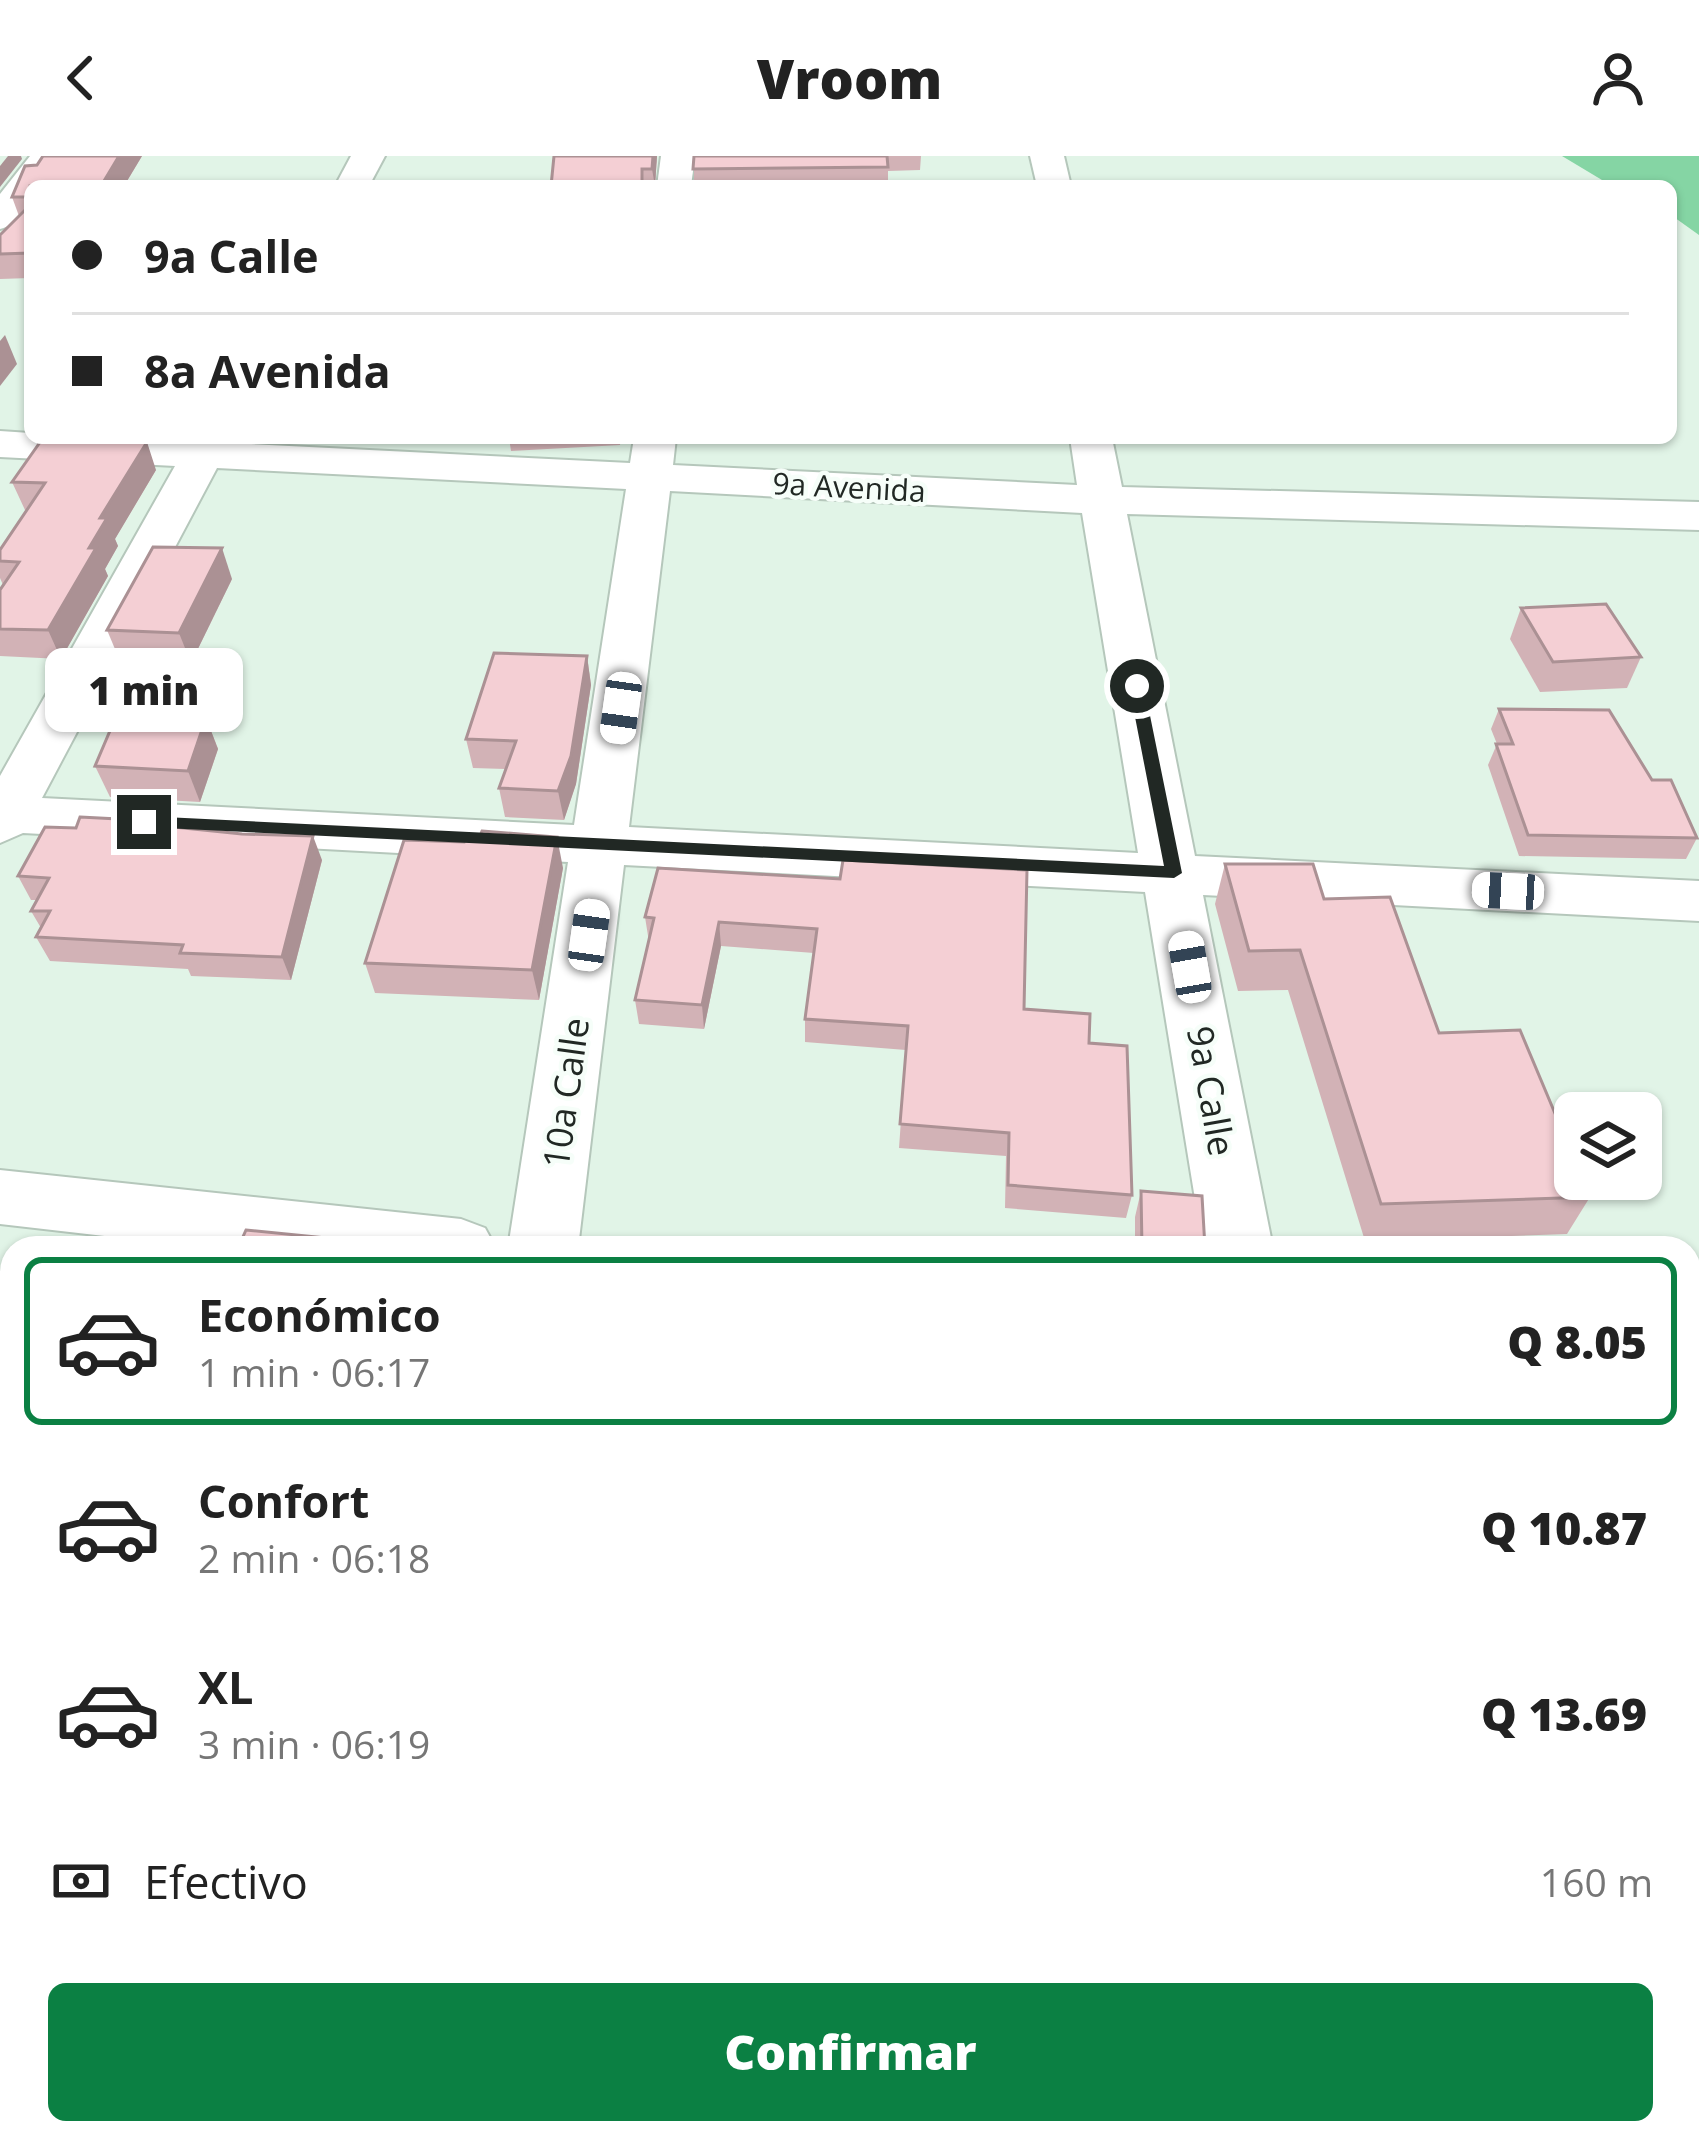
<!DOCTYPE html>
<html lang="es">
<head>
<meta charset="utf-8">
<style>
	:root { --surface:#fff; --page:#f6f6f6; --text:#222; --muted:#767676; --line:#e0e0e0; --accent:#0b8043 }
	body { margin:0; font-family:"Open Sans",sans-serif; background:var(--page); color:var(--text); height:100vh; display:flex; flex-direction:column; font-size:45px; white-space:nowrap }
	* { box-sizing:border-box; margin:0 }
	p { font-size:39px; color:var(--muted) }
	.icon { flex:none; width:66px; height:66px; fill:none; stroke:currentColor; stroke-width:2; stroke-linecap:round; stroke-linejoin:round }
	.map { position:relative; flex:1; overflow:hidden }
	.panel { position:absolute; left:0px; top:1080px; width:1701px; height:909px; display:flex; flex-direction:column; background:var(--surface); border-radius:36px 36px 0 0; box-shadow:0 3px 9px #0004 }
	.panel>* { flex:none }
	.banner { position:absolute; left:24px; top:24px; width:1653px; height:264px; border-radius:18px; box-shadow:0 3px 9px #0004; display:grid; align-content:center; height:264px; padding:0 48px; background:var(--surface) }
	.controls { position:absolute; left:1554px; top:936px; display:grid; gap:24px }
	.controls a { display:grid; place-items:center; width:108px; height:108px; border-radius:18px; background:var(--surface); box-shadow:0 3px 9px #0004; font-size:60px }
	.end { position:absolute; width:54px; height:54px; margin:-27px; border:15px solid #212824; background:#fff; box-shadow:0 0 0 6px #fff }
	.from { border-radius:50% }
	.bubble { position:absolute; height:84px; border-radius:18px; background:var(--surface); box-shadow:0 3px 9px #0004; font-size:39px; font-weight:800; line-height:84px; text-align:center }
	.car { position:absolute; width:36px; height:72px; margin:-36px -18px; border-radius:15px; box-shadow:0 0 9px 3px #0007; background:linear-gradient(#fff 24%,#345 0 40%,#fff 0 76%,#345 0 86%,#fff 0) }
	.banner b { display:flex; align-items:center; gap:42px; height:114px; font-size:45px }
	.banner b+b { border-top:3px solid var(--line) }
	.banner i { width:30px; height:30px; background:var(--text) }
	ul { padding:21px 0 0; list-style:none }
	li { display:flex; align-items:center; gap:36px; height:168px; margin:0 24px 18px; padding:0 24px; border:6px solid transparent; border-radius:18px }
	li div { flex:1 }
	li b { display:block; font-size:45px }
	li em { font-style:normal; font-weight:800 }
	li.selected { border-color:var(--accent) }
	li>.icon { width:108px; height:108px; stroke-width:1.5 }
	.pay { display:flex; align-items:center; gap:30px; height:132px; padding:0 48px; font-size:45px }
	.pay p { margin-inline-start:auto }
	.button { display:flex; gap:24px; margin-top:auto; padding:24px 48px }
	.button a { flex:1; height:138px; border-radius:18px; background:var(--accent); color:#fff; font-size:48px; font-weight:800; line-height:138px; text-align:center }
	header { display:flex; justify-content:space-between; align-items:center; height:156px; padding:0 48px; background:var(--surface); font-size:54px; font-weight:800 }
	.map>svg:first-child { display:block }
	.water { fill:#85d5a4 }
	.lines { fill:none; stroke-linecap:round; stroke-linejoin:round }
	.minor-casing { stroke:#b5c7bb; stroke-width:4 }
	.minor { fill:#fff; fill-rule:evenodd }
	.wall { fill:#d2b2b6 }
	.shaded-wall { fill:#ab9194 }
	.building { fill:#f4cfd4; stroke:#ab9194; stroke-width:3 }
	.route { fill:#212824 }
	.labels { text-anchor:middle; stroke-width:9; stroke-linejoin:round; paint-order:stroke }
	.far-street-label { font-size:30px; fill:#212824; stroke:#f6fef9 }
	.street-label { font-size:36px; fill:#212824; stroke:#f6fef9 }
</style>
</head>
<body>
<header><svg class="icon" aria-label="back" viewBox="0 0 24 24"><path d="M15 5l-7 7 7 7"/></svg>Vroom<svg class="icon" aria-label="person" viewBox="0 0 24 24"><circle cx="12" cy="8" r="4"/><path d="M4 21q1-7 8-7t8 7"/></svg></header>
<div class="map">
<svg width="1699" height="1987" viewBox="0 0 1699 1987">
	<rect width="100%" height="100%" fill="#e1f4e7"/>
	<!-- water -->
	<polygon class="water" points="1562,0 1699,0 1699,79 1671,59 1671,30 1612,30"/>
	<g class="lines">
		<defs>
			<g id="minor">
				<path d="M 30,0 L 64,0 L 42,30 L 30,30 C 30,50 20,68 0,73 L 0,38 Z"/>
				<polygon points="351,0 385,0 369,30 335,30"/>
				<polygon points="661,0 695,0 691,30 657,30"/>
				<polygon points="1030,0 1064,0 1071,30 1037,30"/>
				<path d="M 0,275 L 30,277 L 30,282 L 233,282 L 231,287 L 630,307 L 634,282 L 676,282 L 673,309 L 1077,329 L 1070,282 L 1112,282 L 1122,331 L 1699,346 L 1699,374 L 1127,358 L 1195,700 L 1699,725 L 1699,765 L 1203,739 L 1273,1092 L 1203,1092 L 1145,736 L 624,709 L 578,1092 L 508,1092 L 568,706 L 23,677 L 0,687 L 0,620 L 175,310 L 0,301 ZM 217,312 L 626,333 L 574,669 L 42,642 ZM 670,335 L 1082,357 L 1138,697 L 629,671 Z"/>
				<polygon points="0,1014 461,1063 485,1072 496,1092 209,1092 0,1068"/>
				<polygon points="1689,1197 1699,1199 1699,1263 1689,1261"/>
				<polygon points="0,1800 12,1801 12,1895 0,1894"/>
				<polygon points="385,1977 483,1977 482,1987 384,1987"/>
				<polygon points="991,1977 1168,1977 1172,1987 995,1987"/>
				<polygon points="1339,1977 1437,1977 1438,1987 1340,1987"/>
			</g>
		</defs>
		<!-- minor casing -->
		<use href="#minor" class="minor-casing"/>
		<!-- minor -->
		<use href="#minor" class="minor"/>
	</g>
	<!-- wall -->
	<g class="wall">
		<polygon points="43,0 142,0 124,30 30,30 30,122 0,123 0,79 19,60 12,41"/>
		<polygon points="554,0 657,0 655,30 551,30"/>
		<polygon points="694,0 921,0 920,14 888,15 888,30 694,30"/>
		<polygon points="222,282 297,282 296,284"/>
		<polygon points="509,282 621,282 620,289 511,295"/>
		<polygon points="156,314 115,383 118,390 105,413 108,420 61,503 0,500 0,434 3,429 0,422 0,394 27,354 25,354 12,326"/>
		<polygon points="232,423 191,507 120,505 107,474"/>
		<polygon points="1521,452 1641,501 1627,532 1540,536 1510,483"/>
		<polygon points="587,500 591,529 576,628 564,664 505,661 499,632 505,613 473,612 466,583"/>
		<polygon points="1499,553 1652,624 1697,682 1686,703 1519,700 1488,609 1497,588 1491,573"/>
		<polygon points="206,562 218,593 200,646 110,641 95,610"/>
		<polygon points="175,666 177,672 322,704 291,824 191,820 188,813 50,805 36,781 41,772 31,755 37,744 31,744 18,720 76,672"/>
		<polygon points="1225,708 1324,743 1439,877 1590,1041 1567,1078 1365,1085 1288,834 1238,835 1215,748"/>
		<polygon points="563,712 539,844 375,837 365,807"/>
		<polygon points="658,712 1024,853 1089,887 1132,1039 1126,1062 1005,1052 1006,1000 899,992 906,894 805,886 805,863 814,797 721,790 704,873 639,868 635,844 649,786 645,761"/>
		<polygon points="1141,1035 1205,1092 1135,1092 1135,1061"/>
		<polygon points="1699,1244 1699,1463 1689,1464 1689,1249"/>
		<polygon points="0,1603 12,1604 12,1786 0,1786"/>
		<polygon points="1689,1707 1699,1707 1699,1932 1689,1931"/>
	</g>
	<!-- shaded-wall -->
	<g class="shaded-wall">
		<polygon points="8,0 21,0 22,3 0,31 0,10"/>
		<polygon points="119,0 142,0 124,30 101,30"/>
		<polygon points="653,0 657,0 655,30 652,13"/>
		<polygon points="5,179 17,208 0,230 0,185"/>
		<polygon points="147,286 156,314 115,383 118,390 105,413 108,420 61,503 48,474 89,392 100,362"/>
		<polygon points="222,392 232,423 191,507 179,477"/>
		<polygon points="587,500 591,529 576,628 564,664 558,635"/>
		<polygon points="206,562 218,593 200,646 188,615"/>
		<polygon points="313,680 322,704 291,824 282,801"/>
		<polygon points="557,681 563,712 539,844 532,814"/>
		<polygon points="719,766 721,790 704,873 702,849"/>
		<polygon points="12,1733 12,1779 0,1773"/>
		<polygon points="335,1977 362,1977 360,1987 333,1987"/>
	</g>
	<!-- building -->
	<g class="building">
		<polygon points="43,0 119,0 101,30 30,30 30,41 12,41 25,10 37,9"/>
		<polygon points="554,0 653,0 652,13 642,13 642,27 602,28 602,30 551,30"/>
		<polygon points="694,0 887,0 888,11 693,13"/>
		<polygon points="30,49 30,97 0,98 0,79"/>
		<polygon points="43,282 147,286 100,362 107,362 89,392 96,392 48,474 0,473 0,434 19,406 0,405 0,394 45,327 12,326"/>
		<polygon points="153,391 222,392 179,477 107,474"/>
		<polygon points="1606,448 1641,501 1553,506 1521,452"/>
		<polygon points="494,497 587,500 571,600 558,635 499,632 516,585 466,583"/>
		<polygon points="1499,553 1609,554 1652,624 1671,624 1697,682 1528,679 1496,588 1513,588"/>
		<polygon points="206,562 188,615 95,610 115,563"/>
		<polygon points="80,661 175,666 173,671 242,678 313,680 282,801 180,797 183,789 36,781 50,755 31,755 49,722 18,720 45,671 76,672"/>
		<polygon points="482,675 557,681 532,814 365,807 404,684 464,686 465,680 480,680"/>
		<polygon points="843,704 1027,714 1024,853 1090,858 1089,887 1127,890 1132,1039 1008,1029 1009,977 900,968 908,870 805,863 817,773 719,766 702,849 635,844 654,762 645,761 658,712 840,723"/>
		<polygon points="1225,708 1313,708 1324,743 1390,741 1439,877 1520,874 1575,1005 1575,1023 1583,1023 1590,1041 1381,1048 1300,794 1249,795"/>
		<polygon points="1141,1035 1202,1040 1205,1092 1142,1092"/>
		<polygon points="246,1074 426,1092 238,1092"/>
		<polygon points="1699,1244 1699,1357 1689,1333 1689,1249"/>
		<polygon points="1699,1362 1699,1444 1689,1445 1689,1363"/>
		<polygon points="0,1603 12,1604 12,1733 0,1769"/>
		<rect x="1689" y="1707" width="10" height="214"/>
		<polygon points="128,1977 335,1977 333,1987 125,1987"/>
	</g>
	<!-- route -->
	<polygon class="route" points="1137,526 1144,530 1182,717 1174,722 144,671 136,666 144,660 1164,710 1129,530"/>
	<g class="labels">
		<!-- far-street labels -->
		<g class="far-street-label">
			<text transform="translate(849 332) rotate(3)" y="10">9a Avenida</text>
		</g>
		<!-- street labels -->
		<g class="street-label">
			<text transform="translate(1211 935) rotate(80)" y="13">9a Calle</text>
			<text transform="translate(566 937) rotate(-82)" y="13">10a Calle</text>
		</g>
	</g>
</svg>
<div class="controls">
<a><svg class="icon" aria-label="layers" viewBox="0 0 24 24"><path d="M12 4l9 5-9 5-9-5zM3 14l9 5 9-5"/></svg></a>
</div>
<i class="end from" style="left:1137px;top:530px"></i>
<i class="end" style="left:144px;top:666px"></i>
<div class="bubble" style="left:45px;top:492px;width:198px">1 min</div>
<i class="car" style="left:621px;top:552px;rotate:188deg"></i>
<i class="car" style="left:1508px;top:735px;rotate:273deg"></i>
<i class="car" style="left:589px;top:779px;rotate:8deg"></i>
<i class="car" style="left:1190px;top:811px;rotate:350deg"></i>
<div class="banner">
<b><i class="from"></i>9a Calle</b>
<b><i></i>8a Avenida</b>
</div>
<section class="panel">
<ul>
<li class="selected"><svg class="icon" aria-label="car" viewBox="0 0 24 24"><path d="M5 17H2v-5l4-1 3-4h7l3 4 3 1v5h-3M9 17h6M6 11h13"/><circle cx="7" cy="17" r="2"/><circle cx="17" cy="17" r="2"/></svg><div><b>Económico</b><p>1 min · 06:17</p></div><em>Q 8.05</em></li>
<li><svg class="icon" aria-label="car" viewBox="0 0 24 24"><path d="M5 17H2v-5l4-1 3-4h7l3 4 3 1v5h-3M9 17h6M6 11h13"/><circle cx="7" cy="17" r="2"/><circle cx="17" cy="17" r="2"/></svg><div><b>Confort</b><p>2 min · 06:18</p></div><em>Q 10.87</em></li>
<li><svg class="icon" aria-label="car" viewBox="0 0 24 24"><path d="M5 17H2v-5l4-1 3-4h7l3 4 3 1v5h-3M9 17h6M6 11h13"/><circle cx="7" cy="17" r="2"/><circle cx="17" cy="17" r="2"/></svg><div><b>XL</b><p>3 min · 06:19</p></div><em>Q 13.69</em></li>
</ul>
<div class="pay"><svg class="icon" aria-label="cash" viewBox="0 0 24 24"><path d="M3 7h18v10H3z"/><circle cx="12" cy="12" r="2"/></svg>Efectivo<p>160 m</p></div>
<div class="button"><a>Confirmar</a></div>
</section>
</div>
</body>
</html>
